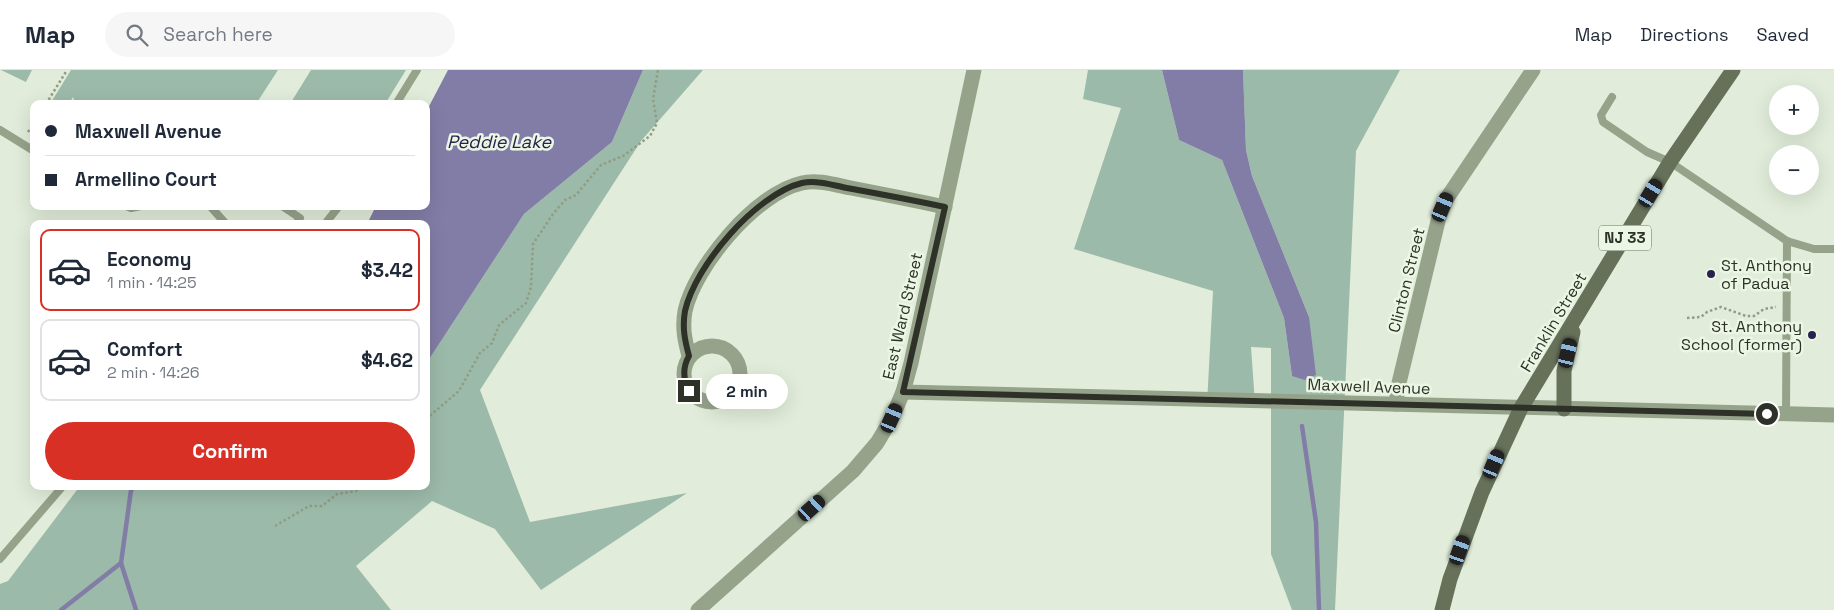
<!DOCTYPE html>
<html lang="en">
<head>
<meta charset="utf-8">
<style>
	:root { --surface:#fff; --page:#f6f6f7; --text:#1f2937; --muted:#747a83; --line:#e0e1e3; --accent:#d93025 }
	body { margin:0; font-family:"Space Grotesk",sans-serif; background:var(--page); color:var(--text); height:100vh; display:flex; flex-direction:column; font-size:19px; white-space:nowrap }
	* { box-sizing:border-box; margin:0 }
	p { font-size:16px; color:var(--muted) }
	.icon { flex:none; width:28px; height:28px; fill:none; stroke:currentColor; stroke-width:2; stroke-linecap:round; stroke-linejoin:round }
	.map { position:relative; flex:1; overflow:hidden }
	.panel { position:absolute; left:30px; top:150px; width:400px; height:270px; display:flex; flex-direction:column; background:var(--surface); border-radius:10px; box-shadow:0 5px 20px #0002 }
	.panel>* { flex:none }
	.banner { position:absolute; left:30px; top:30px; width:400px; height:110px; border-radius:10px; box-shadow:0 5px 20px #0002; display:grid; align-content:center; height:110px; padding:0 15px; background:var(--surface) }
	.buttons { position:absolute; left:1769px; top:15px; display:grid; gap:10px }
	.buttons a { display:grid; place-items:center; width:50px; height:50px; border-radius:50%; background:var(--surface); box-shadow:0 5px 20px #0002; font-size:25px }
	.end { position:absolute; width:22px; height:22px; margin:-11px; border:6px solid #2d3127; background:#fff; box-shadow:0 0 0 2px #fff }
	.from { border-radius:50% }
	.bubble { position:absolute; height:35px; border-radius:18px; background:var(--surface); box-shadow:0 5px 20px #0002; font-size:16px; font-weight:600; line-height:35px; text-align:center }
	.car { position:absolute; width:15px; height:30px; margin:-15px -8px; border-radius:6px; box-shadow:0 0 4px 1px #0007; background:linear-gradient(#222 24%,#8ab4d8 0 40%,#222 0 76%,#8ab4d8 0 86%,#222 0) }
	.banner b { display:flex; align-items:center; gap:18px; height:48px; font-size:19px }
	.banner b+b { border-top:1px solid var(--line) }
	.banner i { width:12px; height:12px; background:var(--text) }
	ul { padding:9px 0 0; list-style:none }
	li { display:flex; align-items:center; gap:15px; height:82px; margin:0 10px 8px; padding:0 5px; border:2px solid var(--line); border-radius:10px }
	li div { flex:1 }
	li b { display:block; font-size:19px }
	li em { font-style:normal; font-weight:600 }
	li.on { border-color:var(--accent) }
	li>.icon { width:45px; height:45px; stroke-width:1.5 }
	.button { display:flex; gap:10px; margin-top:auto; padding:10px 15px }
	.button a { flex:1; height:58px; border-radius:30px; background:var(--accent); color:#fff; font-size:20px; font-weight:600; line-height:58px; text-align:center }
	header { display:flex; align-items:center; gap:30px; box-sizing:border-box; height:70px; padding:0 25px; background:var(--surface); border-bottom:1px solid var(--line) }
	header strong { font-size:24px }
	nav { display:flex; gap:28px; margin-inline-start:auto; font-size:18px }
	.search { width:350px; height:45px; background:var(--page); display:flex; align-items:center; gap:12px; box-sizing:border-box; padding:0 18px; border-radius:28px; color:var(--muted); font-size:19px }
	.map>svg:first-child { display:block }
	.green { fill:#9cbaa9 }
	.water { fill:#827da6 }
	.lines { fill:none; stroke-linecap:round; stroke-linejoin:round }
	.stream { stroke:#827da6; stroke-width:4.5 }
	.path { stroke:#909d83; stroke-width:2.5; stroke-dasharray:2.5 2.5; stroke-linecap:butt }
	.lane { stroke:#96a38b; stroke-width:8 }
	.street { stroke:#96a38b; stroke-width:15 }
	.primary { stroke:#67715a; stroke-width:15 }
	.route { stroke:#2d3127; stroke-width:6 }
	.poi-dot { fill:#29224c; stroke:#ebf6e5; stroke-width:2 }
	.labels { text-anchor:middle; stroke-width:5; stroke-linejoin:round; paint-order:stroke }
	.shield { fill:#ebf6e5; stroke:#666c60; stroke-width:1 }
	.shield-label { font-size:15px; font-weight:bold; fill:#2d3127 }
	.poi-label { font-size:16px; fill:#2d3127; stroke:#ebf6e5; text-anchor:start }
	.street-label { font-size:16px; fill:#2d3127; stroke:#ebf6e5 }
	.water-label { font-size:18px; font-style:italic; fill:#29224c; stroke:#ebf6e5 }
</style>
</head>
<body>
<header>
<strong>Map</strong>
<div class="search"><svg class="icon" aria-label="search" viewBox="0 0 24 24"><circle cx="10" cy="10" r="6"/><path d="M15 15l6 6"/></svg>Search here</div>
<nav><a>Map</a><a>Directions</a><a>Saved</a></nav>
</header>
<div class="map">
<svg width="1834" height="540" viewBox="0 0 1834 540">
	<rect width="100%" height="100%" fill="#e1edda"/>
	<!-- green -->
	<g class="green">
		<polygon points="1,0 32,0 26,12"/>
		<polygon points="71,0 278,0 256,34 75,34 73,27 69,34 50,34"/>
		<polygon points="311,0 406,0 385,34 290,34"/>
		<polygon points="643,0 703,0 641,71 480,320 530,452 687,423 541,520 495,459 432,431 356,496 391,540 0,540 0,514 8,511 80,416 426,416 426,294 524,144 612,72"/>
		<polygon points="1088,0 1162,0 1179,70 1222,90 1284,248 1292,306 1309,247 1252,106 1246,80 1243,0 1400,0 1356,81 1335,540 1292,540 1271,484 1271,278 1251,277 1255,334 1207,334 1213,221 1074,179 1121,38 1083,29"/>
	</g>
	<!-- water -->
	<g class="water">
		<polygon points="448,0 643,0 612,72 524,144 426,294 426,154 367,154 376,136 426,136 426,42"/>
		<polygon points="1162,0 1243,0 1246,80 1252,106 1309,247 1316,305 1305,310 1292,306 1284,248 1222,90 1179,70"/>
	</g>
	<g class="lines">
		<!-- stream -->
		<g class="stream">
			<polyline points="1302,356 1316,452 1319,540"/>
			<polyline points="136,416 131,420 121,493 136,540"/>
			<polyline points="61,540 121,493"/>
		</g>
		<!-- path -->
		<g class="path">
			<polyline points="46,34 67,0"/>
			<polyline points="28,62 34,53"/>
			<polyline points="1687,248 1701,247 1707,242 1721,237 1746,246 1754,246 1764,239 1776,237"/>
			<polyline points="426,349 459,321 480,283 492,273 499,255 526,233 531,217 533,174 553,144 565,130 576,125 601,95 623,86 650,66 657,53 653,29 658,0"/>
			<polyline points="275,456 309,436 322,436 337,424 356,421 362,416"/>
		</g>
		<!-- lane -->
		<g class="lane">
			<polyline points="1612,27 1601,45 1603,52 1647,82 1670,92 1787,171 1814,179 1834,179"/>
			<polyline points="396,34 417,0"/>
			<polyline points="0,60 34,81"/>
			<polyline points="126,136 131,138 141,136"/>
			<polyline points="210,136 226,154"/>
			<polyline points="282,136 300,148 296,154"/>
			<polyline points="325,154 339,136"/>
			<polyline points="1786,344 1787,171"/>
			<polyline points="0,489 63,416"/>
		</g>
		<!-- street -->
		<g class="street">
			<circle cx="712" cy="304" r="28"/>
			<path d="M 689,286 C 685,271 682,258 685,241 C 695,196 756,123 802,113 C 817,109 836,115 851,118 C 882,124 913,130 945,137"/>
			<polyline points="903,322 1834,345"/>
			<polyline points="1396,334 1398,317 1439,147 1447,128 1533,0"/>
			<polyline points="698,540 853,401 877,373 892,348 903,322 911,293 974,0"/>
		</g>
		<!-- primary -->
		<g class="primary">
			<polyline points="1564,339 1564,301 1573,262"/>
			<polyline points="1442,540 1450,509 1482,422 1521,338 1670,92 1733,0"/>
		</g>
	</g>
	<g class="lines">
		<!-- route -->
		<path class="route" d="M 689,321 C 683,309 682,298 689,286 C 685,271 682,258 685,241 C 695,196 756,124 802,113 C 816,110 833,115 847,118 C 880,124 912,130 945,137 L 903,322 L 1767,344"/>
	</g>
	<!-- markers -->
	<g class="poi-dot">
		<circle cx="1711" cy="204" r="5"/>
		<circle cx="1812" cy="265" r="5"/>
	</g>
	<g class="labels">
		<!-- shield labels -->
		<rect class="shield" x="1599" y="155.5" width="52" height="25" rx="4"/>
		<g class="shield-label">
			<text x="1625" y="173">NJ 33</text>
		</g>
		<!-- poi labels -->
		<g class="poi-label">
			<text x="1721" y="201">St. Anthony<tspan x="1721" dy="18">of Padua</tspan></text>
			<text x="1802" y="262" text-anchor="end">St. Anthony<tspan x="1802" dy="18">School (former)</tspan></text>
		</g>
		<!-- street labels -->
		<g class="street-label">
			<text transform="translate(1406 210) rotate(-76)" y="6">Clinton Street</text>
			<text transform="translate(902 246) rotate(-77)" y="6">East Ward Street</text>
			<text transform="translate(1553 252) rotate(-59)" y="6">Franklin Street</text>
			<text transform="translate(1369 316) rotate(2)" y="6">Maxwell Avenue</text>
		</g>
		<!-- water labels -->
		<g class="water-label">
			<text x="499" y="78">Peddie Lake</text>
		</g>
	</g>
</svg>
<div class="buttons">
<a>+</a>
<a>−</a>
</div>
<i class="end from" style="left:1767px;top:344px"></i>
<i class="end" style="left:689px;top:321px"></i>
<div class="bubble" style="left:706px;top:304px;width:82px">2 min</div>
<i class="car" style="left:1651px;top:123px;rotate:31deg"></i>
<i class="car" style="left:1443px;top:137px;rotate:23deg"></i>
<i class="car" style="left:1568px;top:283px;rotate:13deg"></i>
<i class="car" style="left:892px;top:348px;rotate:23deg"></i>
<i class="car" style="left:1494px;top:394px;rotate:23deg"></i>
<i class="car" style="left:812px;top:438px;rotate:48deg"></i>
<i class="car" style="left:1460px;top:480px;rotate:19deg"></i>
<div class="banner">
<b><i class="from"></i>Maxwell Avenue</b>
<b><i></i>Armellino Court</b>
</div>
<section class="panel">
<ul>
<li class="on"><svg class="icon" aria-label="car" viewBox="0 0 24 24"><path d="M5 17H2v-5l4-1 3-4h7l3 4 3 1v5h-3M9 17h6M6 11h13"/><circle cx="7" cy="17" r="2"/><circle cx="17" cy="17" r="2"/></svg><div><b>Economy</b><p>1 min · 14:25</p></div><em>$3.42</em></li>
<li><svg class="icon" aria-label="car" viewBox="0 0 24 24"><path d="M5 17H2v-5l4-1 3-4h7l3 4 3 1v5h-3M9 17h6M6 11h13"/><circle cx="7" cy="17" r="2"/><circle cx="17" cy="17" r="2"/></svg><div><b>Comfort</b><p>2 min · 14:26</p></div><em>$4.62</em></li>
</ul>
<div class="button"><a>Confirm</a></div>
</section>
</div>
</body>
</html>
